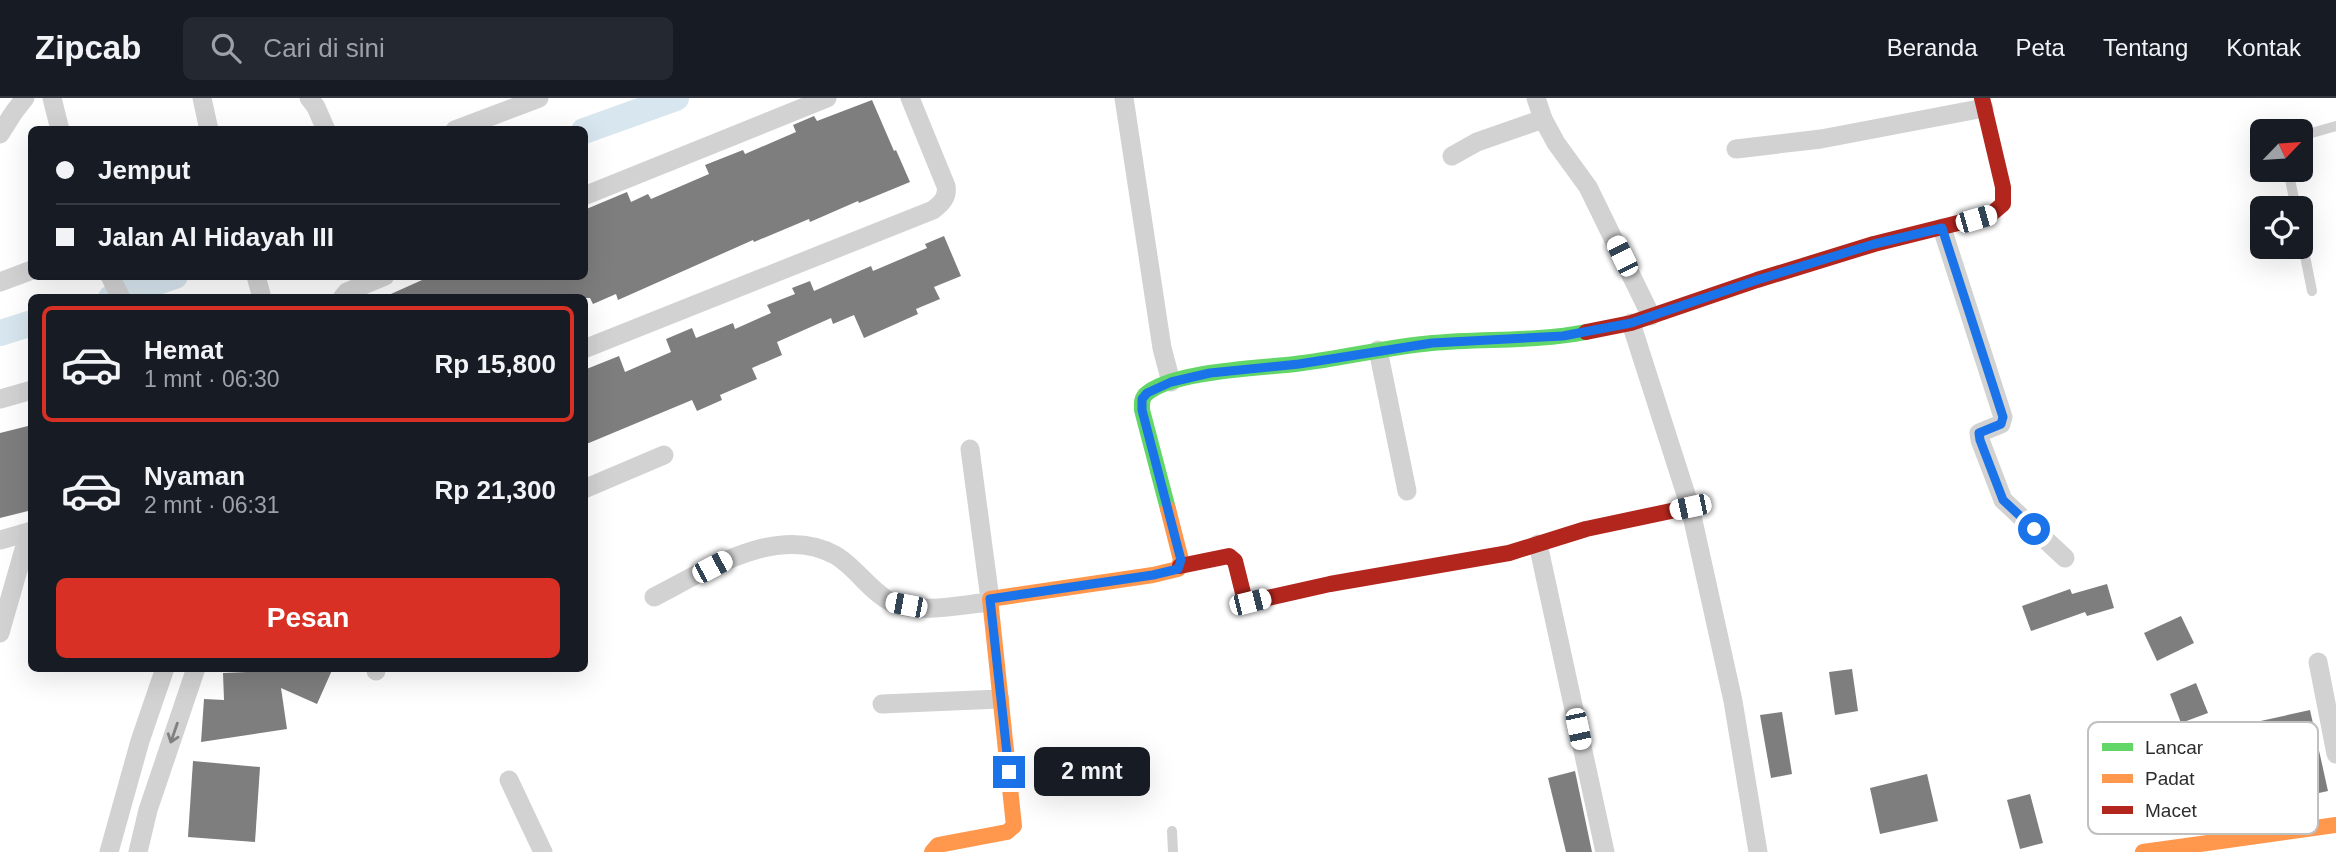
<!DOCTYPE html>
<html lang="id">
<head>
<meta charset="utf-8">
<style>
	:root { --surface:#171b24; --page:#242831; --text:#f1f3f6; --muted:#9ea1a6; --line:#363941; --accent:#d93025 }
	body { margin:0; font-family:Helvetica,sans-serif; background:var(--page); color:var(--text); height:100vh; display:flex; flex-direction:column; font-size:26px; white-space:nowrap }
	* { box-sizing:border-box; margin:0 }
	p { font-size:23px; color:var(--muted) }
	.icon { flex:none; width:38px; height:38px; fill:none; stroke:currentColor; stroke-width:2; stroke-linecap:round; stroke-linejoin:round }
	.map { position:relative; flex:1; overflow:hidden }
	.sheet { position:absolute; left:28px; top:196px; width:560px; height:378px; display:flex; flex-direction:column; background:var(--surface); border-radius:10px; box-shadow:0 7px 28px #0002 }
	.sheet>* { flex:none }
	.banner { position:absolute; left:28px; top:28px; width:560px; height:154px; border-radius:10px; box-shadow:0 7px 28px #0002; display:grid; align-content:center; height:154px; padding:0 28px; background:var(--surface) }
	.needle { width:46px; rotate:65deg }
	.tools { position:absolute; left:2250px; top:21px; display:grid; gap:14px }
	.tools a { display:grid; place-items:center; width:63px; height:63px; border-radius:10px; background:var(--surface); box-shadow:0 7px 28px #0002; font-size:35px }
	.end { position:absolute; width:32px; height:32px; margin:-16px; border:9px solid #1a73e8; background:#fff; box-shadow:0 0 0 4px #fff }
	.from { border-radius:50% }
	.bubble { position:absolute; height:49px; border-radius:10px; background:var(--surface); box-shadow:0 7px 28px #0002; font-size:23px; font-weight:700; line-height:49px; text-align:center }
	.car { position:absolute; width:21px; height:42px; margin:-21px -10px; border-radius:9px; box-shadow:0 0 5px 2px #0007; background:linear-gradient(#fff 24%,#345 0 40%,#fff 0 76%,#345 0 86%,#fff 0) }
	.banner b { display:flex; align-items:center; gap:24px; height:66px; font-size:26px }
	.banner b+b { border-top:2px solid var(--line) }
	.banner i { width:18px; height:18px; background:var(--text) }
	ul { padding:12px 0 0; list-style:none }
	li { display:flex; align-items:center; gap:21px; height:116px; margin:0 14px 10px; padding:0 14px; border:4px solid transparent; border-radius:10px }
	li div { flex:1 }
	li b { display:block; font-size:26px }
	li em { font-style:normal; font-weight:700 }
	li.active { border-color:var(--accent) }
	li>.icon { width:63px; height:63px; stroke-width:1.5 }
	.button { display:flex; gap:14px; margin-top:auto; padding:14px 28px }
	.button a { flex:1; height:80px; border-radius:10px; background:var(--accent); color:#fff; font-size:28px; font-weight:700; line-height:80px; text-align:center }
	header { display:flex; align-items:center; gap:42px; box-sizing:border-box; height:98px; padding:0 35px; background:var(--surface); border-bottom:2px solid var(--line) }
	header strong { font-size:33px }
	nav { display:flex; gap:38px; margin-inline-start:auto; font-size:24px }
	.search { width:490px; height:63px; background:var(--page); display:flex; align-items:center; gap:18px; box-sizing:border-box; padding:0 24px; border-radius:10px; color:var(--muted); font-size:26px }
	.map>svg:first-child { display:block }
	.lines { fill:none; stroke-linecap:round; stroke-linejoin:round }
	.canal { stroke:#d8e6ef; stroke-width:26 }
	.building { fill:#7e7e7e }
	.lane { stroke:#d2d2d2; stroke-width:10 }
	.street { stroke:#d2d2d2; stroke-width:19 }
	.fast { stroke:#63d668; stroke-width:16 }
	.slow { stroke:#ff974d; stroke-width:16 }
	.jam { stroke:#b3261e; stroke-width:16 }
	.oneway { stroke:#808080 }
	.route { stroke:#1a73e8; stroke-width:9 }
	.key { fill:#fff; stroke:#c0c0c0; stroke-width:2 }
	.key-label { font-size:19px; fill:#2d2d2d }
</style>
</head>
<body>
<header>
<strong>Zipcab</strong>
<div class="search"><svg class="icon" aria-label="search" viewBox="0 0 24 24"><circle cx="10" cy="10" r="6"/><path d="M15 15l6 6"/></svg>Cari di sini</div>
<nav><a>Beranda</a><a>Peta</a><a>Tentang</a><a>Kontak</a></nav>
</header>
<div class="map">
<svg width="2336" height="754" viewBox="0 0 2336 754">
	<rect width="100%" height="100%" fill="#fff"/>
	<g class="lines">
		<!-- canal -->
		<g class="canal">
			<polyline points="584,33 676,0"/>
			<polyline points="111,200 175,178"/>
			<polyline points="0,235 32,225"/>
		</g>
	</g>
	<!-- building -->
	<g class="building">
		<polygon points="872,2 894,53 896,52 910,84 859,105 858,103 810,124 809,121 754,144 753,142 618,202 616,196 593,206 590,200 382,200 431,178 584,178 584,112 627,94 631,104 648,96 651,101 709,76 705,67 743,52 745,56 796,34 793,27 814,18 817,23"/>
		<polygon points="944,138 961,178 934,189 940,201 916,211 918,216 864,240 854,217 833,226 831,220 777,244 782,257 752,270 757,281 720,297 722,302 697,313 692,302 584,347 584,272 619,258 625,274 671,254 666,241 692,230 696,240 733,225 735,231 771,215 767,207 795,196 792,190 810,183 814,193 871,168 873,173 927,150 925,146"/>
		<polygon points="32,327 32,412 0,420 0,335"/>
		<polygon points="2107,486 2114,510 2087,518 2085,514 2031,533 2022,508 2070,491 2072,496"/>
		<polygon points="2181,518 2194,545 2157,563 2144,535"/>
		<polygon points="240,570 333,570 317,606 281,590 287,631 201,644 204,601 224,602 223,575 247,574"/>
		<polygon points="1852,571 1858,613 1835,617 1829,574"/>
		<polygon points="2196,585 2208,615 2181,625 2170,596"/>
		<polygon points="2310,612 2328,693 2274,705 2272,695 2239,706 2217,639 2257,626 2256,624"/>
		<polygon points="1782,614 1792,676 1771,680 1760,617"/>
		<polygon points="193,663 260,669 255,744 188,739"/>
		<polygon points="1575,673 1592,754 1566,754 1548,680"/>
		<polygon points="1927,676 1938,723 1880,736 1870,690"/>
		<polygon points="2030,696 2043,745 2020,751 2007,702"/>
	</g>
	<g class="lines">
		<!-- lane -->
		<g class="lane">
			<polyline points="2301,38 2336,28"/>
			<polyline points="2288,72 2296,110"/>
			<polyline points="2301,138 2312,193"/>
			<polyline points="1172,733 1173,754"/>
		</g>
		<!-- street -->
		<g class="street">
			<polyline points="52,0 60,32"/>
			<polyline points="202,0 209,32"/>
			<polyline points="309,0 316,9 326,32"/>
			<polyline points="1124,0 1162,250 1171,284"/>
			<polyline points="1536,0 1543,21 1556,45 1588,89 1651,218"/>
			<polyline points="455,32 539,0"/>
			<polyline points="0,36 14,14 25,0"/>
			<polyline points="1736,51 1821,41 1984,10"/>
			<polyline points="1452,58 1477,44 1543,21"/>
			<polyline points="584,98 827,0"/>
			<polyline points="1942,130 2003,319 2001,326 1979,335 1980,342 2003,402 2065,460"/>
			<polyline points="110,178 121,200"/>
			<polyline points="256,178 262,200"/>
			<polyline points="0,184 32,172"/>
			<polyline points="342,200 347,194 385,178"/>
			<polyline points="1631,225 1690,409 1733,603 1758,754"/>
			<path d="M 584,251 L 933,112 C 942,105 948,99 946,88 L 910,0"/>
			<polyline points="1378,252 1407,393"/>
			<polyline points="0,301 32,292"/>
			<polyline points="970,351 990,501"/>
			<polyline points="584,391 664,357"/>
			<polyline points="0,442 32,433"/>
			<polyline points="1538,446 1605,754"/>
			<path d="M 654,499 C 705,473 777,425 835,457 C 855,468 872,496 893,505 C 922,516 960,507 990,504"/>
			<polyline points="0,535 29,434"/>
			<polyline points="2318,564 2336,656"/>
			<polyline points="376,573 376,570"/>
			<polyline points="882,606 1000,601"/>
			<polyline points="509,682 543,754"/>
			<polyline points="109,754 140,643 165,570"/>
			<polyline points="138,754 148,712 196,570"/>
		</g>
		<!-- fast -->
		<path class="fast" d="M 1168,411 L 1142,312 C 1142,306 1141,302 1145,297 C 1169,273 1260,270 1295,266 C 1341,261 1386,249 1432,245 C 1483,240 1535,244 1586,234"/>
		<!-- slow -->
		<g class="slow">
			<polyline points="932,754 938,747 1007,734 1014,728 990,501 1153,477 1178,471 1181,462 1168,411"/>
			<polyline points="2143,754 2336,727"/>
		</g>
		<!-- jam -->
		<g class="jam">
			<polyline points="1586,234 1631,225 1757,182 1874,146 1990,117 2003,106 2003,89 1982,0"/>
			<polyline points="1180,468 1229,458 1235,463 1245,503 1250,504 1330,486 1509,455 1586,431 1690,409"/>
		</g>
	</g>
	<!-- one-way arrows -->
	<defs><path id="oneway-shaft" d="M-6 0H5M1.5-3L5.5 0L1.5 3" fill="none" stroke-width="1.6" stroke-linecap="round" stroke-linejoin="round" transform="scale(1.75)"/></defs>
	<use class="oneway" href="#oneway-shaft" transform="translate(174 635) rotate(109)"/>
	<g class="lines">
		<!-- route -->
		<polyline class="route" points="1009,674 990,501 1153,477 1178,471 1181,462 1142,312 1142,301 1147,295 1171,284 1210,275 1299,266 1432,245 1563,238 1631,225 1757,182 1874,146 1942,130 2003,319 2001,326 1979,335 1980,342 2003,402 2034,431"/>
	</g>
	<!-- legend -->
	<rect x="2088" y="624" width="230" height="112" rx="10" class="key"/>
	<rect x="2102" y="645" width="31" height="8" fill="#63d668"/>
	<rect x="2102" y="676" width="31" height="9" fill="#ff974d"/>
	<rect x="2102" y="708" width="31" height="8" fill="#b3261e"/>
	<g class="key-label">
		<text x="2145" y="656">Lancar</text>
		<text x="2145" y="687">Padat</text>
		<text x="2145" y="719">Macet</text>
	</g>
</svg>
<div class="tools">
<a><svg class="needle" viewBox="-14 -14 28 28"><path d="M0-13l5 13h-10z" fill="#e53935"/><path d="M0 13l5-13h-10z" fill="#9ea1a6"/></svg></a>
<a><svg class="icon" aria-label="locate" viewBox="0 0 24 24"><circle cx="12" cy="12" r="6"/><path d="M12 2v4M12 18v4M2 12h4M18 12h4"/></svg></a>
</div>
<i class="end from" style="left:2034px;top:431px"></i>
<i class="end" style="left:1009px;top:674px"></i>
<div class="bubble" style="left:1034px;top:649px;width:116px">2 mnt</div>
<i class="car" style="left:1976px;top:121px;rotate:74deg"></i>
<i class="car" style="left:1622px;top:158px;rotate:334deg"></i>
<i class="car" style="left:1690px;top:409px;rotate:258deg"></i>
<i class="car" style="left:712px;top:469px;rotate:62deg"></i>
<i class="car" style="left:1250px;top:504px;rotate:76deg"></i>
<i class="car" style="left:906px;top:507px;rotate:281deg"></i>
<i class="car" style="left:1578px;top:631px;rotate:168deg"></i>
<div class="banner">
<b><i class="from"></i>Jemput</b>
<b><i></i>Jalan Al Hidayah III</b>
</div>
<section class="sheet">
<ul>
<li class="active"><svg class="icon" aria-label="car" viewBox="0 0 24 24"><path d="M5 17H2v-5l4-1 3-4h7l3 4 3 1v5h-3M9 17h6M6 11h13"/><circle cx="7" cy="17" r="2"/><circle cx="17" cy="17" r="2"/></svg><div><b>Hemat</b><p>1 mnt · 06:30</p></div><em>Rp 15,800</em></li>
<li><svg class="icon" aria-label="car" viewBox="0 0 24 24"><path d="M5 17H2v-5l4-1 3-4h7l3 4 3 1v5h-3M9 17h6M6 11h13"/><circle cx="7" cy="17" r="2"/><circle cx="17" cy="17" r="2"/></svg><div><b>Nyaman</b><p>2 mnt · 06:31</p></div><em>Rp 21,300</em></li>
</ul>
<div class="button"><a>Pesan</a></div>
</section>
</div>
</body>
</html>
